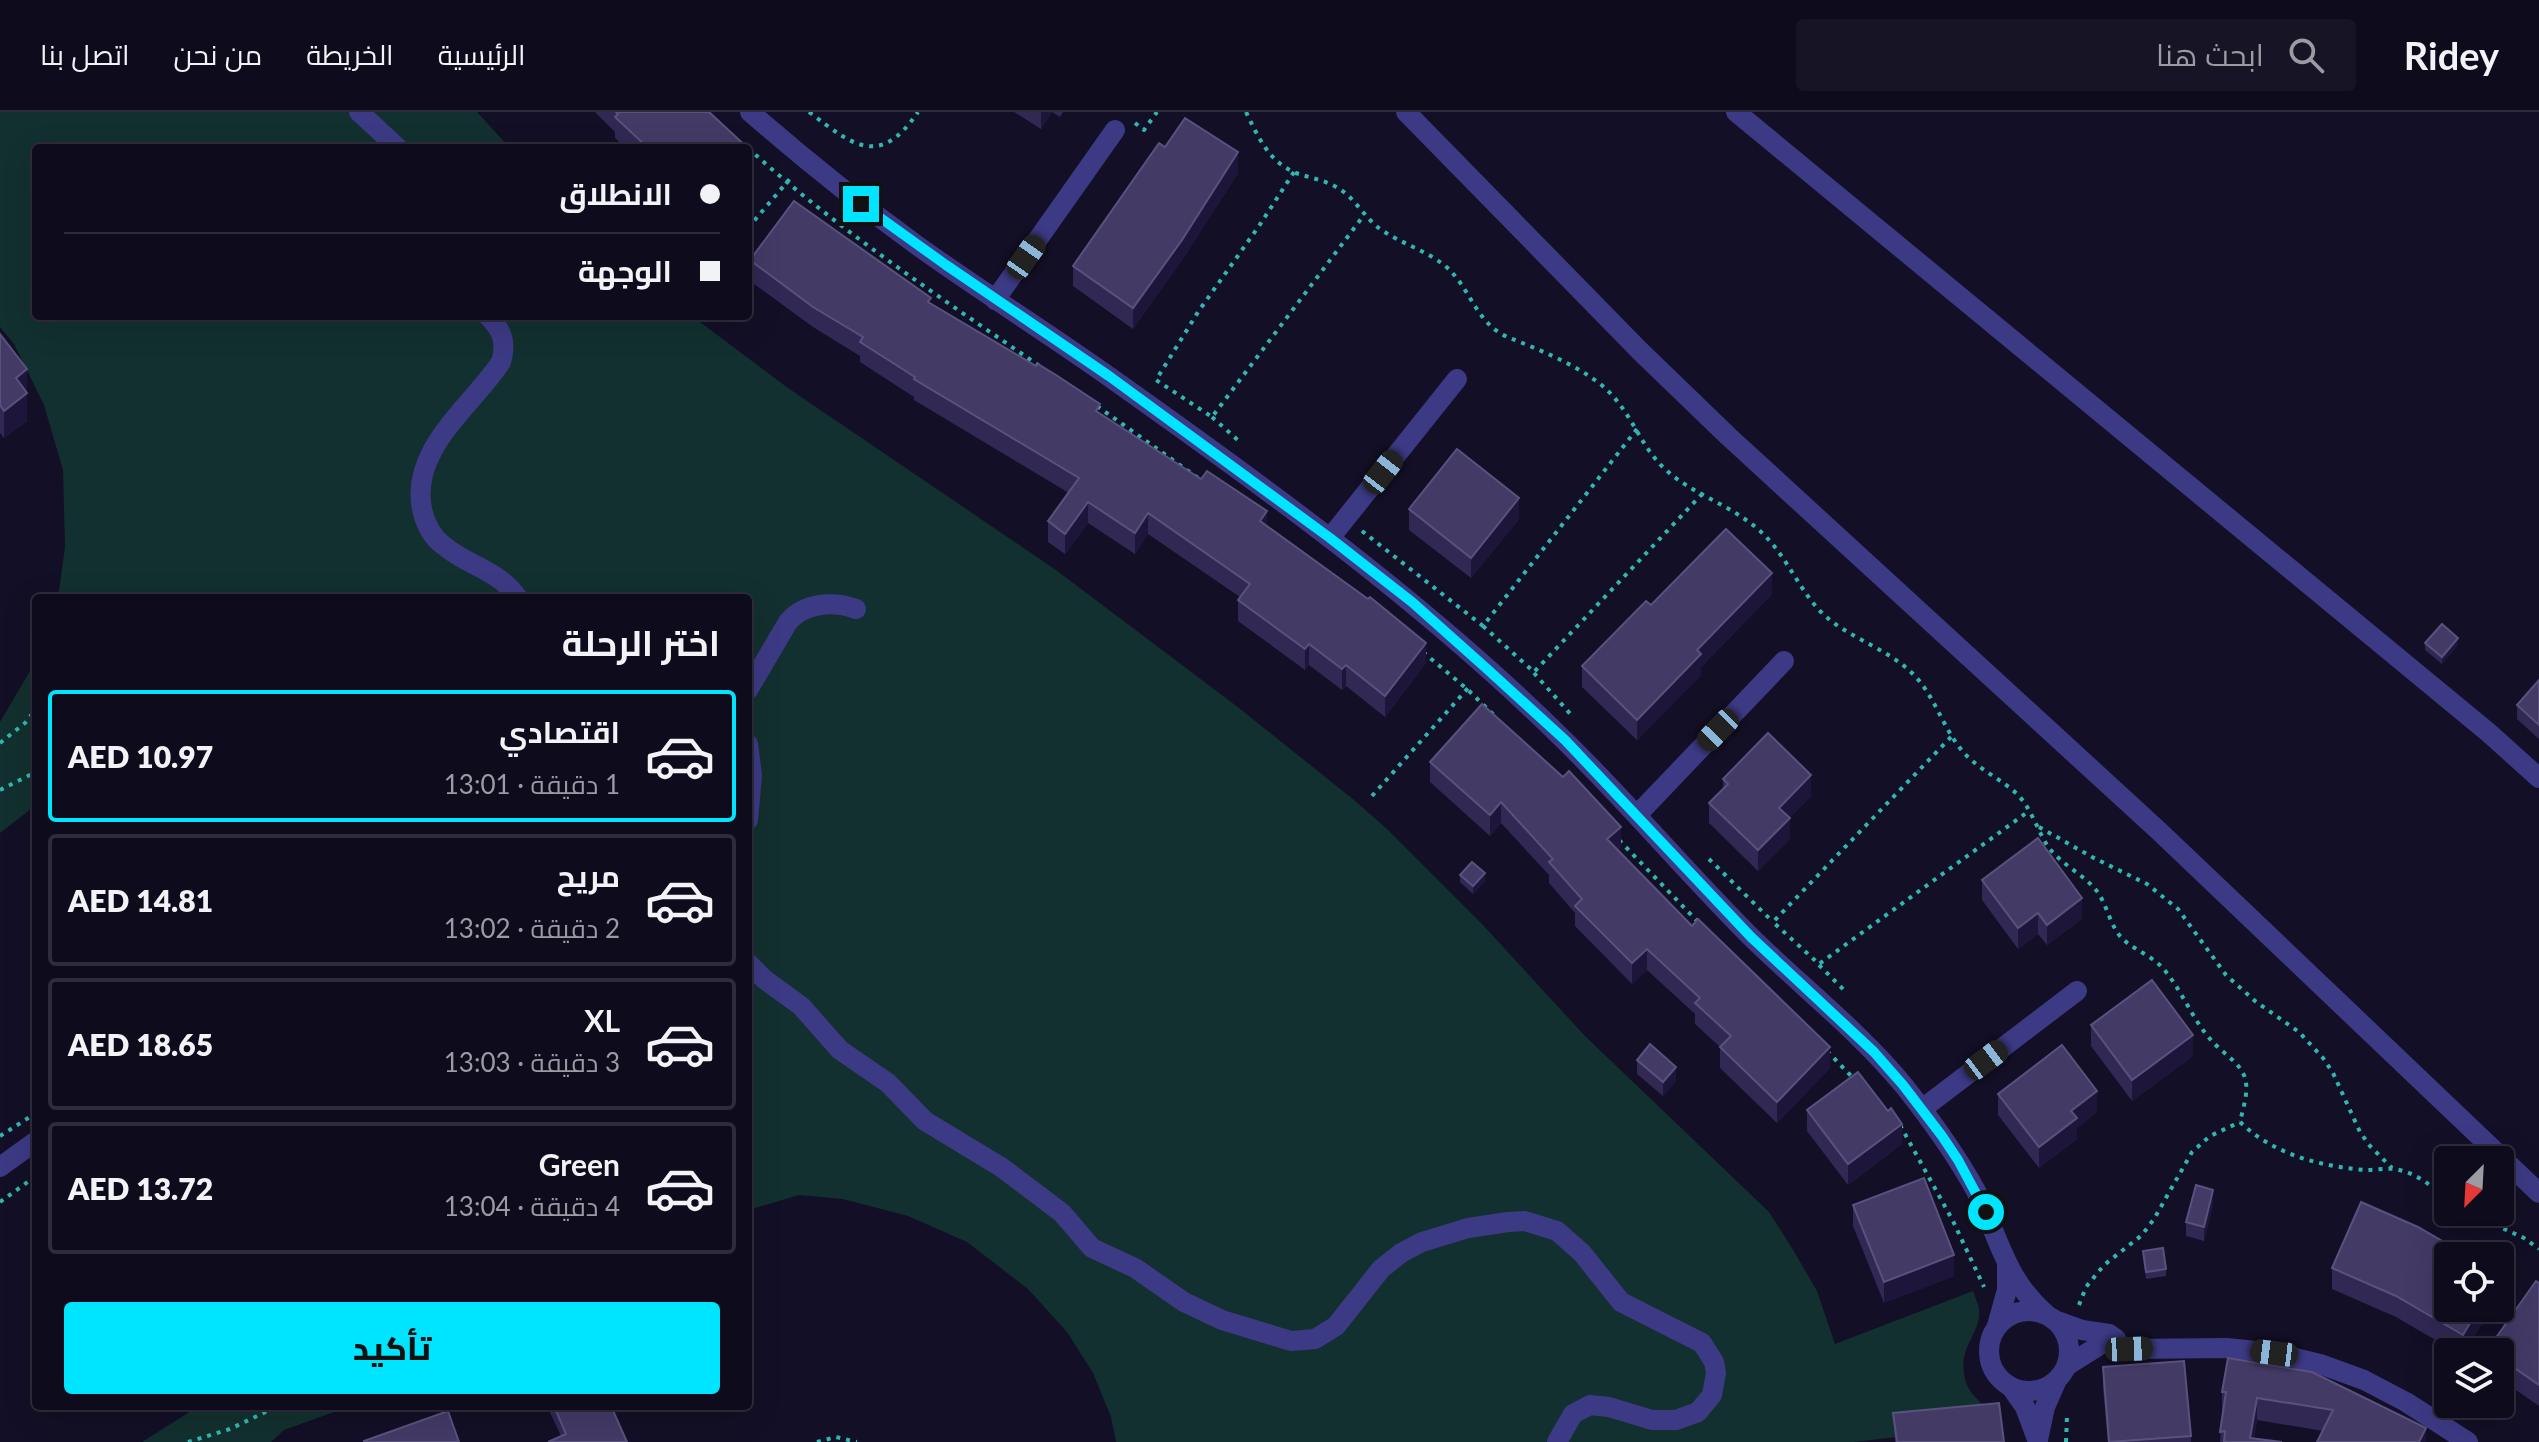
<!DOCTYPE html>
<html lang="ar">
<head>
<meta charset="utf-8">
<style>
	:root { --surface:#0e0b1c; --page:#171425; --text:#f1f3f6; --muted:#9b9ba3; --line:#2e2b3b; --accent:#00e5ff }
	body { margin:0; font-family:Lato,Cairo,sans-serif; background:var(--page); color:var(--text); direction:rtl; height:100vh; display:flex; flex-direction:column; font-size:30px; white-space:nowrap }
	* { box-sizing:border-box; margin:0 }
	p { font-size:26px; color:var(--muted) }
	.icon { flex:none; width:44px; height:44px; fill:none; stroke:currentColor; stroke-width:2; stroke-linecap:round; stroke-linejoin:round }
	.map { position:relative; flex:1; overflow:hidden; direction:ltr }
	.details { position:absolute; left:32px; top:482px; width:720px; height:816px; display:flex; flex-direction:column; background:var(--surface); border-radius:8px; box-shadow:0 8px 32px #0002,0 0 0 2px var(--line); direction:rtl }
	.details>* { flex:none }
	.hud { position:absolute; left:32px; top:32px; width:720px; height:176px; border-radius:8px; box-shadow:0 8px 32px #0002,0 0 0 2px var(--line); direction:rtl; display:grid; align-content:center; height:176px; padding:0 32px; background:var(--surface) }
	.needle { width:52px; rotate:204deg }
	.tools { position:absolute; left:2434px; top:1034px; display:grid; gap:16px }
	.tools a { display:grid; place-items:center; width:80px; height:80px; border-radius:8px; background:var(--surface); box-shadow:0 8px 32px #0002,0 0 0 2px var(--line); font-size:40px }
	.end { position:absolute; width:36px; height:36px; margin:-18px; border:10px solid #00e5ff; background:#111; box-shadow:0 0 0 4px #111 }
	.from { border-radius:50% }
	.car { position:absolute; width:24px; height:48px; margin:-24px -12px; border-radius:10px; box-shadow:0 0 6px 2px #0007; background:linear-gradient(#222 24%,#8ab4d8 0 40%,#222 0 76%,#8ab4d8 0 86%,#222 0) }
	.hud b { display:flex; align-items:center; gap:28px; height:76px; font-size:30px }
	.hud b+b { border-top:2px solid var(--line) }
	.hud i { width:20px; height:20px; background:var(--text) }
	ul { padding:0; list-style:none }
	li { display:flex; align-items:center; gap:24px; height:132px; margin:0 16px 12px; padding:0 16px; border:4px solid var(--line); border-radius:8px }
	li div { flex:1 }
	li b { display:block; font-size:30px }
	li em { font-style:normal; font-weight:800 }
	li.current { border-color:var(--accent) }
	li>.icon { width:72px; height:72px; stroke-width:1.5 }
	h2 { padding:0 32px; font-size:36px; line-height:96px }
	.button { display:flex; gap:16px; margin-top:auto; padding:16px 32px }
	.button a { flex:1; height:92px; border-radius:8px; background:var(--accent); color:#111; font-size:32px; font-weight:800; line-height:92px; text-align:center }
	header { display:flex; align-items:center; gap:48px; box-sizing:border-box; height:112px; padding:0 40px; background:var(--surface); border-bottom:2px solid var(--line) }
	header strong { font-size:38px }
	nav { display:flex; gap:44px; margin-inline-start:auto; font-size:28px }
	.search { width:560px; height:72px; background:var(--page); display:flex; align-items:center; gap:20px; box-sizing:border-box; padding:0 28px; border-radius:8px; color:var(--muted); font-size:30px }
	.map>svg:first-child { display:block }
	.green { fill:#12302f }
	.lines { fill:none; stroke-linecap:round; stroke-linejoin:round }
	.path { stroke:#2fb8b0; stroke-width:4; stroke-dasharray:4 6; stroke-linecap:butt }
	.minor { stroke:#3d3a85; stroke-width:20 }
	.wall { fill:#312854 }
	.shaded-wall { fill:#1d163a }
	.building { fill:#433a66; stroke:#5a527e; stroke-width:2 }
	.route { stroke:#00e5ff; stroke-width:10 }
</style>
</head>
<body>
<header>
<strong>Ridey</strong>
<div class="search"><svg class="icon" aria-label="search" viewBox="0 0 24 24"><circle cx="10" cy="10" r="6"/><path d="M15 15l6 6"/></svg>ابحث هنا</div>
<nav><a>الرئيسية</a><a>الخريطة</a><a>من نحن</a><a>اتصل بنا</a></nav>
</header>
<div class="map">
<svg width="2539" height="1330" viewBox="0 0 2539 1330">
	<rect width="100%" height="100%" fill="#130f26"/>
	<!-- green -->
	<g class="green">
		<path d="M 0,0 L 477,0 L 510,36 L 36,36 L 36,204 L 692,204 L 788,276 L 1056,458 L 1239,596 L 1354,688 L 1387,717 L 1482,812 L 1585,924 L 1769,1100 L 1792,1136 L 1817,1179 L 1835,1232 L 1973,1179 C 1975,1185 1978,1191 1979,1197 C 1982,1223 1955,1235 1966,1270 C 1971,1287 1992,1297 2001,1313 L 1854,1330 L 1116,1330 L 1111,1305 L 1093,1261 L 1067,1220 L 1028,1177 L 967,1130 L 908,1104 L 843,1087 L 799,1083 L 748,1098 L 748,486 L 58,486 L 65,435 L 63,358 L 44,293 L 14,232 L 0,215 Z"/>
		<polygon points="36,549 36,693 0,721 0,610"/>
		<polygon points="199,1294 351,1294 284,1318 271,1330 142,1330"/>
	</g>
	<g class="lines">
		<!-- path -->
		<g class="path">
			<path d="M 809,0 C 853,33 879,57 918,0"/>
			<path d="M 1246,0 C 1258,25 1269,50 1296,61 C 1310,66 1325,68 1338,76 C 1355,86 1364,105 1380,117 C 1400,131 1425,138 1444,153 C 1468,172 1474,205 1500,221 C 1506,225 1513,227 1520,230 C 1547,241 1575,253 1599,271 C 1632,297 1638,333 1666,358 C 1692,382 1731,393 1759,418 C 1786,442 1797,475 1821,500 C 1847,526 1886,535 1913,562 C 1936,585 1943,618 1965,642 C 1980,658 2001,667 2017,682 C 2031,696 2037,717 2047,733 C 2060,752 2082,761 2096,778 C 2108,793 2110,817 2125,829 C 2138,840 2155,845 2166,860 C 2183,881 2193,908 2211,928 C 2221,940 2240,950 2245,966 C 2249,980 2243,996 2240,1010 C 2273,1042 2319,1054 2364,1058 C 2374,1058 2385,1056 2395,1057 C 2417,1061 2431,1074 2448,1087"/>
			<polyline points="1135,11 1144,18 1157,0"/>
			<path d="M 748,36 C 838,118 941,186 1041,255"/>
			<polyline points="1294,60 1259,114 1198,200 1156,268 1212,305 1364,103"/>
			<polyline points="748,116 793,63"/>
			<polyline points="1097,294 1198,366"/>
			<polyline points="1212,305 1240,330"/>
			<polyline points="1637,317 1483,514 1534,560 1703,381"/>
			<polyline points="1362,419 1483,514"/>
			<polyline points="1423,540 1467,577 1497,606"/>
			<polyline points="1534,561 1573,605"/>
			<polyline points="1951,625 1773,810 1819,852 2029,699"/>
			<polyline points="0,631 25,611 36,597"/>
			<polyline points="0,678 36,660"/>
			<polyline points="1372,684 1469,575"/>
			<polyline points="2039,715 2092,745 2147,772 2178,797 2226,863 2255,889 2299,920 2323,946 2333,961 2360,1020 2370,1034 2392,1056"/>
			<polyline points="1619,728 1699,811"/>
			<polyline points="1709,747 1773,810"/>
			<polyline points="1819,853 1847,881"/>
			<polyline points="1827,939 1854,967"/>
			<polyline points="1900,1013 1953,1109 1984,1175"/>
			<polyline points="0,1024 36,1001"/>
			<polyline points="0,1090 36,1064"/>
			<polyline points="2467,1100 2524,1126 2539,1137"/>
			<polyline points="2079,1193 2086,1175 2104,1153 2142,1123 2154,1107 2192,1040 2210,1024 2240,1010"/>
			<polyline points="188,1330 230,1317 278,1294"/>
			<polyline points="817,1330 836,1325 857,1330"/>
			<polyline points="2066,1330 2067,1304"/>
		</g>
		<!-- minor -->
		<g class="minor">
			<polyline points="359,0 398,36"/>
			<path d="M 750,0 C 804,47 860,92 918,134 C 982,180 1048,221 1111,266 C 1269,378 1428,493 1566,630 C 1630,693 1688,762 1751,825 C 1802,875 1860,920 1905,975 C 1931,1008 1956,1042 1976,1079 C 1999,1125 2005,1167 2046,1202"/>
			<polyline points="1406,0 1640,239 1728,324 2160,720 2539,1081"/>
			<polyline points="1736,0 2489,621 2539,666"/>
			<polyline points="995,188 1115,18"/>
			<path d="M 488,204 C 502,218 507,230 501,250 C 472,294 410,337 422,397 C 425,411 431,424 443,433 C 467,454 499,458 518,486"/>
			<polyline points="1330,426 1457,267"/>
			<path d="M 748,578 L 788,510 C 805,490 834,489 856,497"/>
			<polyline points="748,632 752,663 748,708"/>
			<polyline points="1637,703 1784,549"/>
			<polyline points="748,851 764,867 801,894 840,938 888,971 925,1009 1001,1055 1062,1101 1092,1136 1135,1156 1184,1190 1222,1208 1291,1229 1315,1227 1336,1214 1381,1157 1401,1141 1422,1130 1468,1116 1508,1110 1525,1109 1557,1119 1582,1141 1621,1190 1702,1231 1714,1250 1716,1261 1712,1283 1698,1300 1676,1308 1652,1308 1609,1295 1590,1293 1573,1302 1557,1330"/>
			<polyline points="1922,997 2077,879"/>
			<polyline points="0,1055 36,1029"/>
			<circle cx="2029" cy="1239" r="40"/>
			<polyline points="2057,1209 2082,1218 2109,1222 2116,1227"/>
			<polyline points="1997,1214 2007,1178 2007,1153"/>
			<polyline points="2068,1253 2108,1228 2129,1237 2227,1236 2274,1241 2320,1252 2364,1268 2406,1290 2468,1330"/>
			<polyline points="2011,1275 2025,1295 2038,1330"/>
			<polyline points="2038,1328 2045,1295 2056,1270"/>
		</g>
	</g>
	<!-- wall -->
	<g class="wall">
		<polygon points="595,0 711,0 711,2 750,38 750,58 748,61 748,36 626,36 615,26 615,20"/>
		<polygon points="1014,0 1063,0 1060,5 1052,0 1041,17"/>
		<polygon points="1165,35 1238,61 1182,148 1133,217 1073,174 1073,154"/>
		<polygon points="750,148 931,191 1100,301 1267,414 1426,551 1385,605 1346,574 1342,578 1309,553 1305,558 1238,509 1238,488 1240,485 1148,422 1135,442 1088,411 1065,442 1048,430 1048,409 1069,381 914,288 914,285 860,250 860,244 813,215 750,169"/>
		<polygon points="0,222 27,257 27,309 4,326 0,321"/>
		<polygon points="1409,397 1519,407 1471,466 1409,418"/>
		<polygon points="1772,482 1701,555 1701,563 1637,628 1582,575 1582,554 1651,493"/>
		<polygon points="2425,531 2458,533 2442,552 2425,538"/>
		<polygon points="2539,568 2539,627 2517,607 2517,593"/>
		<polygon points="1430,650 1621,736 1618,738 1830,956 1777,1011 1720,956 1720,935 1695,912 1695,902 1647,858 1632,872 1575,814 1575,801 1549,771 1549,763 1501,711 1490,724 1430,670"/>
		<polygon points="1723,667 1811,684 1789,706 1790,727 1758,759 1709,711 1709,691 1723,677"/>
		<polygon points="1460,763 1485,769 1473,782 1460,770"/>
		<polygon points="1982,768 2082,807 2047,833 2038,822 2018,837 1982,788"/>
		<polygon points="2091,913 2193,944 2132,989 2091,934"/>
		<polygon points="1637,948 1676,969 1663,984 1637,962"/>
		<polygon points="1998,982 2097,1000 2077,1016 2077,1027 2039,1056 1998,1003"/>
		<polygon points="1807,998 1902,1032 1848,1073 1807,1019"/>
		<polygon points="1853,1093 1954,1164 1884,1191 1853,1114"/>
		<polygon points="2213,1093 2204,1129 2186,1124 2186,1110"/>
		<polygon points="2143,1139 2166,1157 2166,1164 2146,1167"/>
		<polygon points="2332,1156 2448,1196 2491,1196 2465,1240 2456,1240 2396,1205 2332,1177"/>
		<polygon points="2539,1171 2539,1294 2500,1267 2500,1240 2488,1240 2488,1237"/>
		<polygon points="2228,1246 2426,1330 2323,1319 2257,1308 2254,1326 2282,1330 2220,1330 2222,1302 2222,1280"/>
		<polygon points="2103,1255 2191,1324 2191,1330 2108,1330 2103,1276"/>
		<polygon points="547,1294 611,1294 627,1330 561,1324"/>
		<polygon points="1893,1301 2004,1330 1895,1330"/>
	</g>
	<!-- shaded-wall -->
	<g class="shaded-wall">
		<polygon points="1041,0 1052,0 1041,17"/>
		<polygon points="750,38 750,58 748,61 748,40"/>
		<polygon points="1238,40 1238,61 1182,148 1133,217 1133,196"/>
		<polygon points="27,257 27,309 4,326 4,299 16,266"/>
		<polygon points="1519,386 1519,407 1471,466 1471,446"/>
		<polygon points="1088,390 1088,411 1065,442 1065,422"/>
		<polygon points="1267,399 1267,420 1260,409"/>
		<polygon points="1148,401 1148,422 1135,442 1135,421"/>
		<polygon points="1772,461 1772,482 1701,555 1701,563 1637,628 1637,608 1697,538"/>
		<polygon points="2458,526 2458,533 2442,552 2442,545"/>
		<polygon points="1426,531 1426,551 1385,605 1385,584"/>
		<polygon points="1309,532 1309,553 1305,558 1305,537"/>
		<polygon points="1346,553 1346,574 1342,578 1342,557"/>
		<polygon points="1811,663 1811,684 1779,716 1779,696"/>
		<polygon points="1501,690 1501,711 1490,724 1490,703"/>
		<polygon points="1790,706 1790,727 1758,759 1758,738"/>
		<polygon points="1621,715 1621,736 1607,748 1607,727"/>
		<polygon points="1485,761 1485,769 1473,782 1473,774"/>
		<polygon points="2082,786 2082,807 2047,833 2047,813"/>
		<polygon points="2038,801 2038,822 2018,837 2018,816"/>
		<polygon points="1647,837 1647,858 1632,872 1632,851"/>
		<polygon points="2193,923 2193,944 2132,989 2132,968"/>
		<polygon points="1830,935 1830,956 1777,1011 1777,990"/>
		<polygon points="1676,955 1676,969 1663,984 1663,970"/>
		<polygon points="2097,979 2097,1000 2077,1016 2077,1027 2039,1056 2039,1035 2071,999"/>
		<polygon points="1902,1012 1902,1032 1848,1073 1848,1052"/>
		<polygon points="2213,1078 2213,1093 2204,1129 2204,1115"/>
		<polygon points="1954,1143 1954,1164 1884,1191 1884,1170"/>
		<polygon points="2479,1196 2491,1196 2465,1240 2463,1240 2463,1223"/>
		<polygon points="2257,1286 2257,1308 2253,1330 2250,1330"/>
		<polygon points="2426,1316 2426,1330 2419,1330"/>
	</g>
	<!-- building -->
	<g class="building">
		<polygon points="616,0 709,0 750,38 748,40 748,36 644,36 646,34 615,5 618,2"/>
		<polygon points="1185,6 1238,40 1182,128 1133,196 1073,154 1159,31 1165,35"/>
		<polygon points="794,89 931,186 928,190 1036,254 1038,252 1056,263 1100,292 1096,299 1201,367 1207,359 1267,399 1260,409 1368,487 1370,485 1426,531 1385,584 1346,553 1342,557 1309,532 1305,537 1238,488 1250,472 1148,401 1135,421 1088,390 1065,422 1048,409 1079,366 914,267 915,265 860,230 863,225 813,195 750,148"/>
		<polygon points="0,222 27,257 16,266 27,281 4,299 0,293"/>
		<polygon points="1457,337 1519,386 1471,446 1409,397"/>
		<polygon points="1726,417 1772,461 1697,538 1701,542 1637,608 1582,554 1646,489 1651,493"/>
		<polygon points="2442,512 2458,526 2442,545 2425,531"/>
		<polygon points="2539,568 2539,613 2517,593"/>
		<polygon points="1482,592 1563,665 1569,659 1621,715 1607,727 1692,814 1698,807 1830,935 1777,990 1720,935 1731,924 1695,891 1700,886 1647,837 1632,851 1575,794 1582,787 1549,750 1553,747 1501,690 1490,703 1430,650"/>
		<polygon points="1768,621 1811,663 1779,696 1790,706 1758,738 1709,691 1728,672 1723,667"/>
		<polygon points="2038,726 2082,786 2047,813 2038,801 2018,816 1982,768"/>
		<polygon points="1472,750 1485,761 1473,774 1460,763"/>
		<polygon points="2152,868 2193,923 2132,968 2091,913"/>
		<polygon points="1650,932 1676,955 1663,970 1637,948"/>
		<polygon points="2062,933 2097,979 2071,999 2077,1006 2039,1035 1998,982"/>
		<polygon points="1858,960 1888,999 1891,996 1902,1012 1848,1052 1807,998"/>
		<polygon points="1924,1066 1954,1143 1884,1170 1853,1093"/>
		<polygon points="2196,1073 2213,1078 2204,1115 2186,1110"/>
		<polygon points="2361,1090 2418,1115 2468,1144 2448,1144 2448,1196 2479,1196 2463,1223 2396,1184 2332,1156"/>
		<polygon points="2163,1136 2166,1157 2146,1160 2143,1139"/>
		<polygon points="2536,1169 2539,1171 2539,1273 2500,1246 2500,1240 2492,1240 2488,1237"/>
		<polygon points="2228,1246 2312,1260 2426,1316 2419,1330 2317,1330 2333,1298 2257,1286 2250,1326 2282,1330 2224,1330 2225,1319 2220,1320 2226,1280 2222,1280"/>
		<polygon points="2184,1249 2191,1324 2109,1330 2103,1255"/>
		<polygon points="1999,1291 2004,1330 1897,1330 1893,1301"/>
		<polygon points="554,1294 611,1294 627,1330 548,1330 566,1322"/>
		<polygon points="448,1299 459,1330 364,1330 364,1329"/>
	</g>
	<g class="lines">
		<!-- route -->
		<polyline class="route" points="861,92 946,153 1109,264 1330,426 1412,490 1486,556 1565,628 1751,825 1874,940 1903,973 1942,1024 1958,1048 1986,1100"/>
	</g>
</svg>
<div class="tools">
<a><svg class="needle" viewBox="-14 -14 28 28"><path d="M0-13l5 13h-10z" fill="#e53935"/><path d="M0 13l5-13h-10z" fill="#9b9ba3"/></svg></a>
<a><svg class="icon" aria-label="locate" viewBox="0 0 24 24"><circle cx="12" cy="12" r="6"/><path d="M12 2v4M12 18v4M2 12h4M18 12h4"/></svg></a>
<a><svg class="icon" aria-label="layers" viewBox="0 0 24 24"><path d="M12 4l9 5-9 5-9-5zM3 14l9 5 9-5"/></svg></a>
</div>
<i class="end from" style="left:1986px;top:1100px"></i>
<i class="end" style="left:861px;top:92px"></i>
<i class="car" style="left:1026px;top:145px;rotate:35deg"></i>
<i class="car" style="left:1383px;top:360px;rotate:38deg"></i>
<i class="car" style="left:1718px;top:618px;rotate:224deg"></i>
<i class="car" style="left:1986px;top:948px;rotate:53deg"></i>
<i class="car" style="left:2129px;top:1237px;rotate:88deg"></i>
<i class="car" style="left:2274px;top:1241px;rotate:277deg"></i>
<div class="hud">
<b><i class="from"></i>الانطلاق</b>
<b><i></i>الوجهة</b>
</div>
<section class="details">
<h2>اختر الرحلة</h2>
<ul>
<li class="current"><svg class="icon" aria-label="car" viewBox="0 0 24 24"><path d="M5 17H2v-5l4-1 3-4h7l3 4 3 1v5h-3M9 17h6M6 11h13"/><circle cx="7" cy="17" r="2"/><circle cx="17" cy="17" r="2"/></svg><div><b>اقتصادي</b><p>1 دقيقة · 13:01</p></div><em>AED 10.97</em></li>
<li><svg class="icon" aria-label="car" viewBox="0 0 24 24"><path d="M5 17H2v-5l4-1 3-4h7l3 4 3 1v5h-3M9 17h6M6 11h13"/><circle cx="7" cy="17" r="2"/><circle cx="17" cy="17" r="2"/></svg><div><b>مريح</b><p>2 دقيقة · 13:02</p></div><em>AED 14.81</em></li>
<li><svg class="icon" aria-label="car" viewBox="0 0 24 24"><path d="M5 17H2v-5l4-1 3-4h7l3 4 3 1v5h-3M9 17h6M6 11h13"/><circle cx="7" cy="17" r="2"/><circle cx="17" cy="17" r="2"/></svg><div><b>XL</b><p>3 دقيقة · 13:03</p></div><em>AED 18.65</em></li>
<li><svg class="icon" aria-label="car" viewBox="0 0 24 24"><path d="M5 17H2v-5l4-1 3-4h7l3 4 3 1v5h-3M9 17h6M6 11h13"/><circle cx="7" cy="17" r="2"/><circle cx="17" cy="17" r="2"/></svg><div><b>Green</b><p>4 دقيقة · 13:04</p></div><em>AED 13.72</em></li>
</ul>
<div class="button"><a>تأكيد</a></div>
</section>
</div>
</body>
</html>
